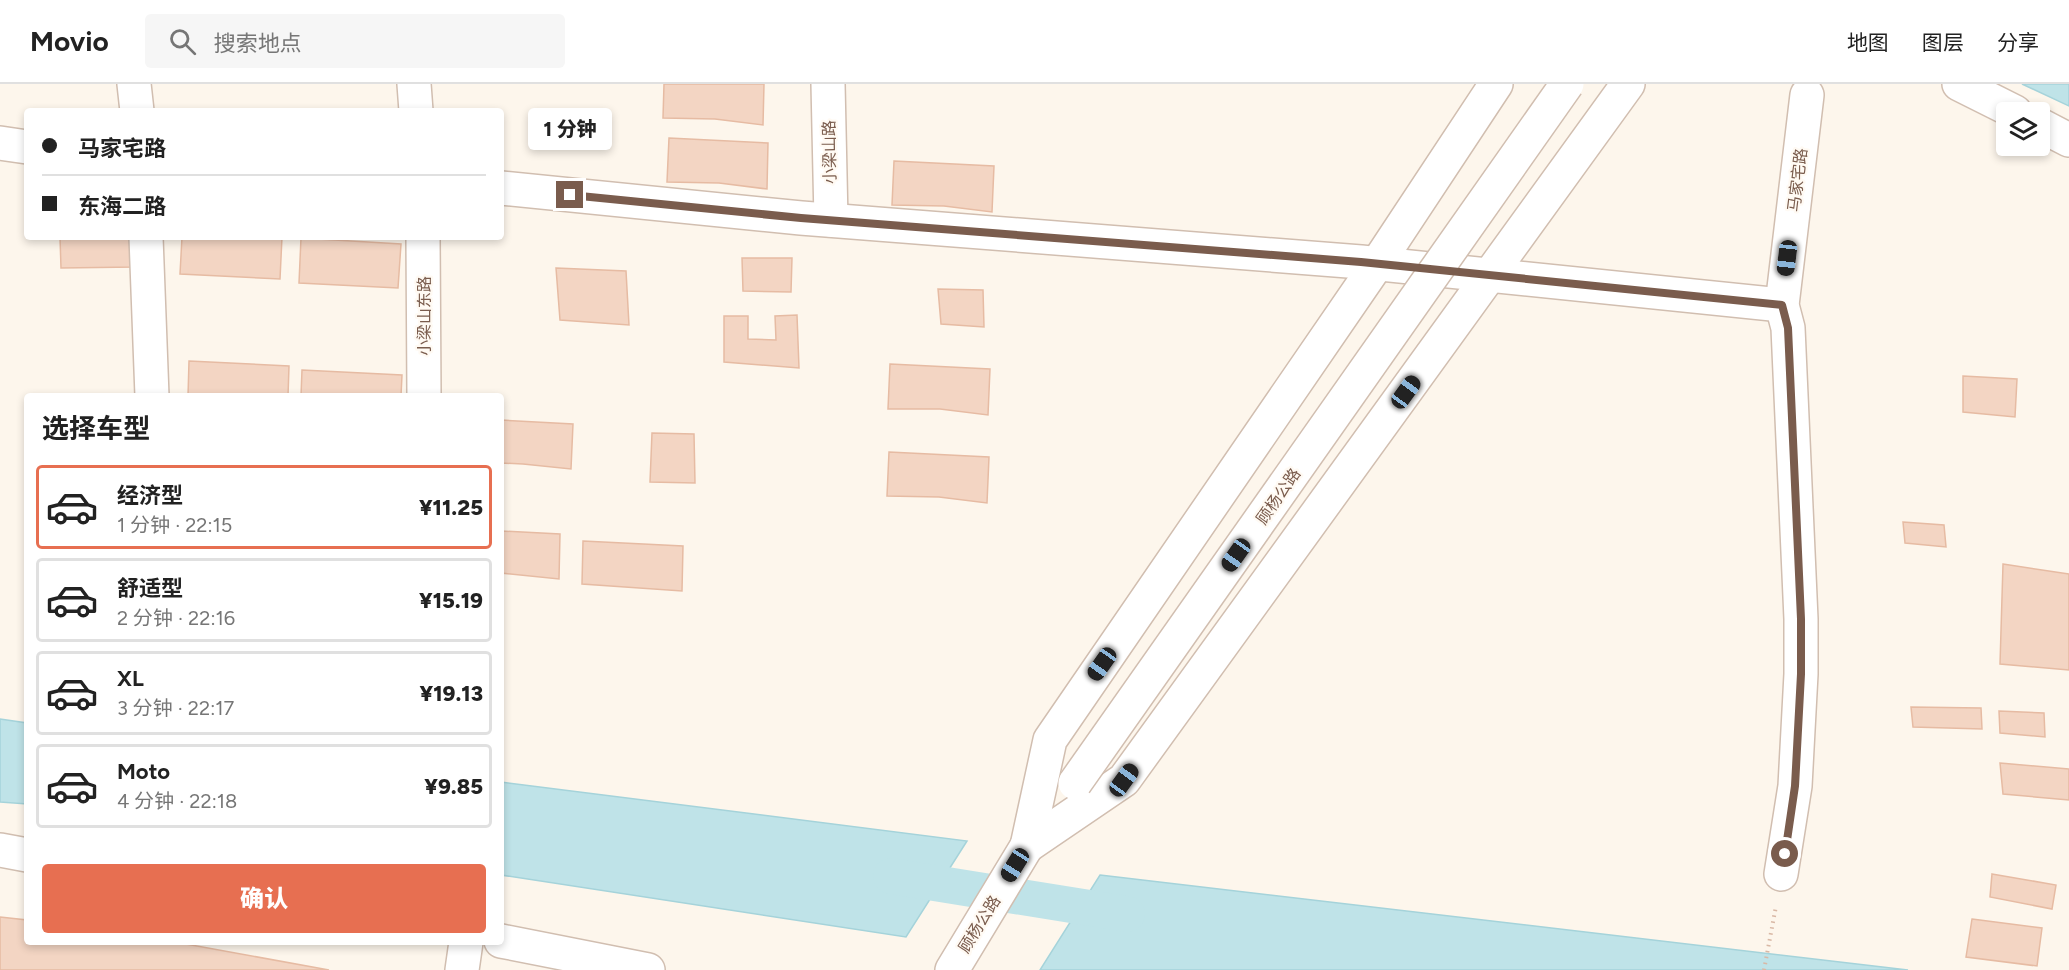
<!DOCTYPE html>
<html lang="zh">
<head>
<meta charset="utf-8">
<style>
	:root { --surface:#fff; --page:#f6f6f6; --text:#222; --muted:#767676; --line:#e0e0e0; --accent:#e76f51 }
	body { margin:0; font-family:Figtree,"Noto Sans SC",sans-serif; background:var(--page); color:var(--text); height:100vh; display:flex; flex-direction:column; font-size:22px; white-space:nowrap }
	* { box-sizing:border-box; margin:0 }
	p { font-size:20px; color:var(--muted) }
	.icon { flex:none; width:33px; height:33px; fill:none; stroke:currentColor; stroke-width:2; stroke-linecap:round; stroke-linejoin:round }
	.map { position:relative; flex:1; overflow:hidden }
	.drawer { position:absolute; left:24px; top:309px; width:480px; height:552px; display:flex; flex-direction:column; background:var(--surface); border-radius:6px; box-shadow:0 3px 9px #0003 }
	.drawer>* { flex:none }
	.guide { position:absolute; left:24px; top:24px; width:480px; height:132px; border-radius:6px; box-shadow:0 3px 9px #0003; display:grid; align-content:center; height:132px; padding:0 18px; background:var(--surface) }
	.tools { position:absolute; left:1996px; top:18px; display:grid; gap:12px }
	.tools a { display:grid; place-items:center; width:54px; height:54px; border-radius:6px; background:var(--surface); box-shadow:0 3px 9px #0003; font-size:30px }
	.end { position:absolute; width:27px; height:27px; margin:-14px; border:8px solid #7a5c4d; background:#fff; box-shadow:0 0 0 3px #fff }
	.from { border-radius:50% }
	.bubble { position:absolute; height:42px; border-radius:6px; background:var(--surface); box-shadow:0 3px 9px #0003; font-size:20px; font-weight:800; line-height:42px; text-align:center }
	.car { position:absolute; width:18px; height:36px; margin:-18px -9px; border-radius:8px; box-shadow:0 0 4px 2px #0007; background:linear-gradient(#222 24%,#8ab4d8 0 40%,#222 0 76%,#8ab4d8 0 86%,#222 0) }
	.guide b { display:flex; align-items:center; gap:21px; height:57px; font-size:22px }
	.guide b+b { border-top:2px solid var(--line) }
	.guide i { width:15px; height:15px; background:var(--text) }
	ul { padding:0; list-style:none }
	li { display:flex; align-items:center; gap:18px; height:84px; margin:0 12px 9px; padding:0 6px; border:3px solid var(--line); border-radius:6px }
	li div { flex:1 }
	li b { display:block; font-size:22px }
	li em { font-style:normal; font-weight:800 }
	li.selected { border-color:var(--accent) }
	li>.icon { width:54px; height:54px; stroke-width:1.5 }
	h2 { padding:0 18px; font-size:27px; line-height:72px }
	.action { display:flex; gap:12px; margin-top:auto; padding:12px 18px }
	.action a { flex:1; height:69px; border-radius:6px; background:var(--accent); color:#fff; font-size:24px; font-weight:800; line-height:69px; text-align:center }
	header { display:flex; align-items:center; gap:36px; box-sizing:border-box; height:84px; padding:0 30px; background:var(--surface); border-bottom:2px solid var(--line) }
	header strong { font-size:28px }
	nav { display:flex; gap:33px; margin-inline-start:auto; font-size:21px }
	.search { width:420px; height:54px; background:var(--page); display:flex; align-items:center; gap:15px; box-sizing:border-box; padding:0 21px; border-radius:6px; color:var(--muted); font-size:22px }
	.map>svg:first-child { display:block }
	.water { fill:#bfe3e8; stroke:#a5d3da; stroke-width:1.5 }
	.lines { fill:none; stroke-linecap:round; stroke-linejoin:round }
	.canal { stroke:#bfe3e8; stroke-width:36 }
	.building { fill:#f3d5c3; stroke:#e6bba3; stroke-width:1.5 }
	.minor-casing { stroke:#d1beb0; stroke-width:36 }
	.path { stroke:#d9b8a5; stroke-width:4; stroke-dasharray:1.5 4.5; stroke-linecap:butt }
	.minor { stroke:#fff; stroke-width:33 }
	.minor-bridge-casing { stroke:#d1beb0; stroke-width:36; stroke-linecap:butt }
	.minor-bridge { stroke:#fff; stroke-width:33 }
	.route { stroke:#7a5c4d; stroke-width:8 }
	.labels { text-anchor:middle; stroke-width:4.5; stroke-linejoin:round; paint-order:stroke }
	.street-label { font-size:16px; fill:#7a5c4d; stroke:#fffaf3 }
</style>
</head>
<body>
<header>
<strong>Movio</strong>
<div class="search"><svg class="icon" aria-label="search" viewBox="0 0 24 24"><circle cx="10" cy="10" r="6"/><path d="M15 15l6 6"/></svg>搜索地点</div>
<nav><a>地图</a><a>图层</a><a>分享</a></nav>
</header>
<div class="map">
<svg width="2069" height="886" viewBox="0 0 2069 886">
	<rect width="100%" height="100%" fill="#fdf6ec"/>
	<!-- water -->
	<g class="water">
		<polygon points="2022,0 2069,0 2069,22"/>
		<polygon points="0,635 27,639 27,720 0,718"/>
		<polygon points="501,698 967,757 906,853 501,791"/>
		<polygon points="1100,791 1908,886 1040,886"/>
	</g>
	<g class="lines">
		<!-- canal -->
		<polyline class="canal" points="891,792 1127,830"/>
	</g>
	<!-- building -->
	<g class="building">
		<polygon points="664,0 764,0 763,41 715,35 663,34"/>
		<polygon points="669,54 768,59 767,105 719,99 667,98"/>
		<polygon points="894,77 994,82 992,128 944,122 892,121"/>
		<polygon points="60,153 134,153 135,183 61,184"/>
		<polygon points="182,153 282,153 280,195 180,190"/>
		<polygon points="301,154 401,160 398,204 299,199"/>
		<polygon points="742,174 792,174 791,208 743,207"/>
		<polygon points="556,184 626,187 629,241 560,236"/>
		<polygon points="938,205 983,206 984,243 941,240"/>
		<polygon points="797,231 799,284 724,278 724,232 748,232 748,255 776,256 775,232"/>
		<polygon points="189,277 289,282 288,312 188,312"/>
		<polygon points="890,280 990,285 988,331 940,325 888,325"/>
		<polygon points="302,286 402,291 401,312 301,312"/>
		<polygon points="1963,292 2017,295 2015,333 1963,328"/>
		<polygon points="501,336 573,340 571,385 523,380 501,379"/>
		<polygon points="652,349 694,350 695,399 650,398"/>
		<polygon points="889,368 989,373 987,419 939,413 887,412"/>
		<polygon points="1903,438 1944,441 1946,463 1905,459"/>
		<polygon points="501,447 560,450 559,495 501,489"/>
		<polygon points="583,457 683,462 682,507 582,500"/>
		<polygon points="2003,480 2069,490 2069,586 2000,580"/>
		<polygon points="1911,623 1981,624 1982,645 1913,643"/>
		<polygon points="1999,627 2044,629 2045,653 2000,649"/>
		<polygon points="2000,679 2069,685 2069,716 2003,710"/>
		<polygon points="1992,790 2056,801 2052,825 1990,813"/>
		<polygon points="0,833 27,836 27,858 175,858 329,886 0,886"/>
		<polygon points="1972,835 2042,844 2037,882 1966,873"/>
	</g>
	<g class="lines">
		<defs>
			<g id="minor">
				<polyline points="134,0 137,27"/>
				<polyline points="414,0 416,27"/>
				<polyline points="828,0 831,136"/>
				<polyline points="1959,0 2015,28"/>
				<polyline points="2040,41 2069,56"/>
				<polyline points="0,59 27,63"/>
				<polyline points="501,104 801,134 1361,178 1782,221"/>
				<polyline points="146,153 152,312"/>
				<polyline points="423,153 424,312"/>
				<polyline points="1027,762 1124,696 1628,0"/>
				<polyline points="1027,762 1050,656 1377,180 1496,0"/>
				<polyline points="0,766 27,771"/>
				<polyline points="1781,790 1795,702 1801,590 1801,535 1788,244 1782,221 1807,11"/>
				<polyline points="501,857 648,886"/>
				<polyline points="462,886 466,858"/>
				<polyline points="952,886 1027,762 1040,745"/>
			</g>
		</defs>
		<!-- minor casing -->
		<use href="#minor" class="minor-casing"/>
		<!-- path -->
		<polyline class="path" points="1764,886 1776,822"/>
		<!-- minor -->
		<use href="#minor" class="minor"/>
		<defs>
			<polyline id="minor-bridge" points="1075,699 1567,0"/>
		</defs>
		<!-- minor-bridge casing -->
		<use href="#minor-bridge" class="minor-bridge-casing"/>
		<!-- minor-bridge -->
		<use href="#minor-bridge" class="minor-bridge"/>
	</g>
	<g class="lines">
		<!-- route -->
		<polyline class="route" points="570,111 801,134 1361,178 1782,221 1788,244 1801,535 1801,590 1795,702 1785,770"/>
	</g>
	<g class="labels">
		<!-- street labels -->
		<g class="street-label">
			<text transform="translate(829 68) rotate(-91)" y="6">小梁山路</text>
			<text transform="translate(1797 96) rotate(-83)" y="6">马家宅路</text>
			<text transform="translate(424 232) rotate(-90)" y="6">小梁山东路</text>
			<text transform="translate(1278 412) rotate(-55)" y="6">顾杨公路</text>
			<text transform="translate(979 840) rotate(-58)" y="6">顾杨公路</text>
		</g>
	</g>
</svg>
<div class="tools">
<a><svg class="icon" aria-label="layers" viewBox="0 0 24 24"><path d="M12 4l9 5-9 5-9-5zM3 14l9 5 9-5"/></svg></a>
</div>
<i class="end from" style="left:1785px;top:770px"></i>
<i class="end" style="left:570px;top:111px"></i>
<div class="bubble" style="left:528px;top:24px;width:84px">1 分钟</div>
<i class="car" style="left:1787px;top:174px;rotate:187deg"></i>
<i class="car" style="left:1406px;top:308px;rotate:36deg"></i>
<i class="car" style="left:1236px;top:471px;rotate:215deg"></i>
<i class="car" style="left:1102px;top:580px;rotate:215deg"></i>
<i class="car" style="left:1124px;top:696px;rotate:36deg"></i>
<i class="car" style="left:1015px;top:781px;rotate:212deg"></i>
<div class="guide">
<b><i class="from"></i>马家宅路</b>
<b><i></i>东海二路</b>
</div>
<section class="drawer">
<h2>选择车型</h2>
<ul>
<li class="selected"><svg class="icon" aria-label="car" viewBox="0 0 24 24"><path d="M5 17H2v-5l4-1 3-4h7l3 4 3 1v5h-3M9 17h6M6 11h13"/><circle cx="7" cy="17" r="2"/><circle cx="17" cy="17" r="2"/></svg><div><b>经济型</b><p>1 分钟 · 22:15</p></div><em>¥11.25</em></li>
<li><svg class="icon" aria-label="car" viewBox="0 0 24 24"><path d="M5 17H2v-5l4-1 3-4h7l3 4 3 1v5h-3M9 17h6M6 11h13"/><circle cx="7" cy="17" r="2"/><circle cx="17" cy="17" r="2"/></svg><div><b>舒适型</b><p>2 分钟 · 22:16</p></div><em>¥15.19</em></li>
<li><svg class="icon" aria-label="car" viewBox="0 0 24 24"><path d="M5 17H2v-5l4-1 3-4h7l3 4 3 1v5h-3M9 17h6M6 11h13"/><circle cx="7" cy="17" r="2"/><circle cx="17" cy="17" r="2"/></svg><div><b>XL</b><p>3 分钟 · 22:17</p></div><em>¥19.13</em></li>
<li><svg class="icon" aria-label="car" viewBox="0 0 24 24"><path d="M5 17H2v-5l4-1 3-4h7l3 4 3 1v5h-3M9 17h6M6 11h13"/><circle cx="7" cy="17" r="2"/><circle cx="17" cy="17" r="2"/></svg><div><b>Moto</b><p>4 分钟 · 22:18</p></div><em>¥9.85</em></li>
</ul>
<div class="action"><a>确认</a></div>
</section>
</div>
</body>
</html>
